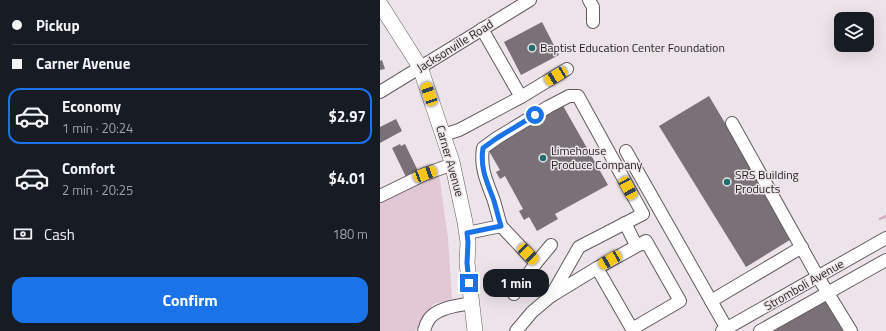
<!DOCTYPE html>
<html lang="en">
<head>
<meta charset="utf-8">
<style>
	:root { --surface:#171b24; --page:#242831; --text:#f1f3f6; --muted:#9ea1a6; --line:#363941; --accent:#1a73e8 }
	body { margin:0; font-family:"Titillium Web",sans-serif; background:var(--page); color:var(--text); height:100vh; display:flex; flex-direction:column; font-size:15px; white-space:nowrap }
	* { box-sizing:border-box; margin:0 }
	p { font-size:13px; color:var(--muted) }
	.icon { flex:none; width:22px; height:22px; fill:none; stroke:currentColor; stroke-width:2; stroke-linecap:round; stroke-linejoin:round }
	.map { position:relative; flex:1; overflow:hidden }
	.drawer { display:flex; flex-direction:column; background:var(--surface); width:380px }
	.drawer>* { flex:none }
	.hud { display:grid; align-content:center; height:88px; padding:0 12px; background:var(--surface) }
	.fabs { position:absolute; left:454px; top:12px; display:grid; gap:8px }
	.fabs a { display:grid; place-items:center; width:40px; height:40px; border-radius:8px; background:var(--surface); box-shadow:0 4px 16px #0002; font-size:20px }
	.end { position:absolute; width:18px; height:18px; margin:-9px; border:5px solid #1a73e8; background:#fff; box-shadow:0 0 0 2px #fff }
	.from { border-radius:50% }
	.bubble { position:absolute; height:28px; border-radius:12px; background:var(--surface); box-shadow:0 4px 16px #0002; font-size:13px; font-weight:700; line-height:28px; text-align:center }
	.car { position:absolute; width:12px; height:24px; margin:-12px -6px; border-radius:5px; box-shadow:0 0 3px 1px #0007; background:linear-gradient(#f5c518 24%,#345 0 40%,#f5c518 0 76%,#345 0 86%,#f5c518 0) }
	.hud b { display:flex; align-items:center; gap:14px; height:38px; font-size:15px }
	.hud b+b { border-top:1px solid var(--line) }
	.hud i { width:10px; height:10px; background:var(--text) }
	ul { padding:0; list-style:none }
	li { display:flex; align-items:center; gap:12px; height:56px; margin:0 8px 6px; padding:0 4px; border:2px solid transparent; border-radius:12px }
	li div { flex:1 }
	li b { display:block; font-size:15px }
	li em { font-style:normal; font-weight:700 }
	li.current { border-color:var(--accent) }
	li>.icon { width:36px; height:36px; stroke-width:1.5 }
	.pay { display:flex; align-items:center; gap:10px; height:44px; padding:0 12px; font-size:15px }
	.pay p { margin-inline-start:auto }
	.action { display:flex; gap:8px; margin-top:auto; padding:8px 12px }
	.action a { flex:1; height:46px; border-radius:12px; background:var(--accent); color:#fff; font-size:16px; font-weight:700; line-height:46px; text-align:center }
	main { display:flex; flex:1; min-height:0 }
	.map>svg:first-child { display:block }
	.green { fill:#e2c8d5 }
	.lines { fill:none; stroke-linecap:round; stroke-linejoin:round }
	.stream { stroke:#d0a7bd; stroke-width:2.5 }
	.building { fill:#797175 }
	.minor-casing { stroke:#635b5f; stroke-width:14 }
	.major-casing { stroke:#635b5f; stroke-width:16 }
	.minor { stroke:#fff; stroke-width:12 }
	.major { stroke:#fff; stroke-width:15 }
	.route { stroke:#1a73e8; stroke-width:5 }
	.poi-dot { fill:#226e6e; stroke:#ede4e9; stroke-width:1.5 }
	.labels { text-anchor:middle; stroke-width:3; stroke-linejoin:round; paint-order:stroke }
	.street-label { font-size:12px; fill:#221f20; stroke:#ede4e9 }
	.poi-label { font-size:12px; fill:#221f20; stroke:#ede4e9; text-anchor:start }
</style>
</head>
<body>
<main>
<section class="drawer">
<div class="hud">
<b><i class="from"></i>Pickup</b>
<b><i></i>Carner Avenue</b>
</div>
<ul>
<li class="current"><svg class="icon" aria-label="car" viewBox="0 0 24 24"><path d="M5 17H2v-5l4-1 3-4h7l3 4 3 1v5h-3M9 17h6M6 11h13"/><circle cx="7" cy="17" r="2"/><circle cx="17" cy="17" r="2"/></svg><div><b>Economy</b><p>1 min · 20:24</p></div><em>$2.97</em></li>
<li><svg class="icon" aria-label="car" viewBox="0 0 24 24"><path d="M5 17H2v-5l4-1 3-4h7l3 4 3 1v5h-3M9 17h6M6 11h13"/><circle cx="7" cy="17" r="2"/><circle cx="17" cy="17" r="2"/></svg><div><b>Comfort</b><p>2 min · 20:25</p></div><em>$4.01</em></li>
</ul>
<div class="pay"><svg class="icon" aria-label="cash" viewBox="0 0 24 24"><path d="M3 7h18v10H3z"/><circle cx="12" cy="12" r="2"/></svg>Cash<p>180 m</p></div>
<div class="action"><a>Confirm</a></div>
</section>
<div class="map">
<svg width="506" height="331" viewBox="0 0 506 331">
	<rect width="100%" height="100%" fill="#ede4e9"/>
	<!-- green -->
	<polygon class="green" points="59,174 68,238 72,299 53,304 40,326 34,331 0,331 0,202"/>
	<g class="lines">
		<!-- stream -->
		<polyline class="stream" points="500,219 506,216"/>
	</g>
	<!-- building -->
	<g class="building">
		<polygon points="162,22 179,55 141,75 124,42"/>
		<polygon points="2,60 5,69 0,70 0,61"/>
		<polygon points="329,96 413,238 366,267 279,126"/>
		<polygon points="182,104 228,185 175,214 178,219 157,231 149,217 144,220 139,211 143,209 125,176 120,179 116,172 120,170 106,146"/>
		<polygon points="16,119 22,131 0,143 0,127"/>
		<polygon points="20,144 21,146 25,144 38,171 26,177 12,148"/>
		<polygon points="450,295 471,331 387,331"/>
	</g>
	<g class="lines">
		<defs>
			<g id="minor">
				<polyline points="209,0 213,7 213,22"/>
				<polyline points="102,29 141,97"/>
				<polyline points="0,92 150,0"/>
				<polyline points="352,123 438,277 471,331"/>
				<polyline points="63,135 79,130 141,97 187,69"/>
				<polyline points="246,151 347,329"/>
				<polyline points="0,196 45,174 73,164"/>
				<polyline points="245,223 256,245"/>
				<path d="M 121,226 C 118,216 116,207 113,198 C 106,180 100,167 103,148 L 117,138 L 168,107 L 189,96 L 198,96 L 263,214 L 199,247 L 171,296"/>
				<polyline points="87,233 121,226 156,263 171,245"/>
				<polyline points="134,294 156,263"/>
				<polyline points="331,301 422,247"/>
				<path d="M 44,331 C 45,327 47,322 49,319 C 58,307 78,306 91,303"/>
				<polyline points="136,331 152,312 171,296 217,268 266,241 300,301 252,329 217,268"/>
				<polyline points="342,331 506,238"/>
				<polyline points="380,331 506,260"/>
			</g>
			<polyline id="major" points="0,4 40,67 72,162 85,222 88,242 87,263 95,331"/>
		</defs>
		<!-- minor casing -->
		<use href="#minor" class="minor-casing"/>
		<!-- major casing -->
		<use href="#major" class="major-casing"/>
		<!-- minor -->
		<use href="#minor" class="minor"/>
		<!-- major -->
		<use href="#major" class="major"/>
	</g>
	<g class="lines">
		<!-- route -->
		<path class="route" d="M 89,283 L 87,263 L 88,242 L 87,233 L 121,226 C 118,216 116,207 113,198 C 106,180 100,167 103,148 L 117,138 L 155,115"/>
	</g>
	<!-- markers -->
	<g class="poi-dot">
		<circle cx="152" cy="48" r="4"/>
		<circle cx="163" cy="158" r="4"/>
		<circle cx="347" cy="182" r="4"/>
	</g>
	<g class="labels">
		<!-- street labels -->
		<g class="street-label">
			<text transform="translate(75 46) rotate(-32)" y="4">Jacksonville Road</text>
			<text transform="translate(70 161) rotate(74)" y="4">Carner Avenue</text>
			<text transform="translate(424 285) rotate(-30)" y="4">Stromboli Avenue</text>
		</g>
		<!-- poi labels -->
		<g class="poi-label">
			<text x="160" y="52">Baptist Education Center Foundation</text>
			<text x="171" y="155">Limehouse<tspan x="171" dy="14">Produce Company</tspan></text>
			<text x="355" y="179">SRS Building<tspan x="355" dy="14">Products</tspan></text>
		</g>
	</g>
</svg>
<div class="fabs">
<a><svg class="icon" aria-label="layers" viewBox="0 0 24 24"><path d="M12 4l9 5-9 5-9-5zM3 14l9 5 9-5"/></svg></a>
</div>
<i class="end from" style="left:155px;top:115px"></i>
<i class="end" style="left:89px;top:283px"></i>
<div class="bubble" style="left:103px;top:269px;width:66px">1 min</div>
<i class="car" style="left:176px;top:76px;rotate:239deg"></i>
<i class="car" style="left:49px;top:94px;rotate:341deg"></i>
<i class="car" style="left:45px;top:174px;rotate:70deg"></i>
<i class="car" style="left:248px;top:188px;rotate:152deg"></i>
<i class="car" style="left:148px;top:254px;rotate:136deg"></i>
<i class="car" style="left:230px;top:260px;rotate:240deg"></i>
</div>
</main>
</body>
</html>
